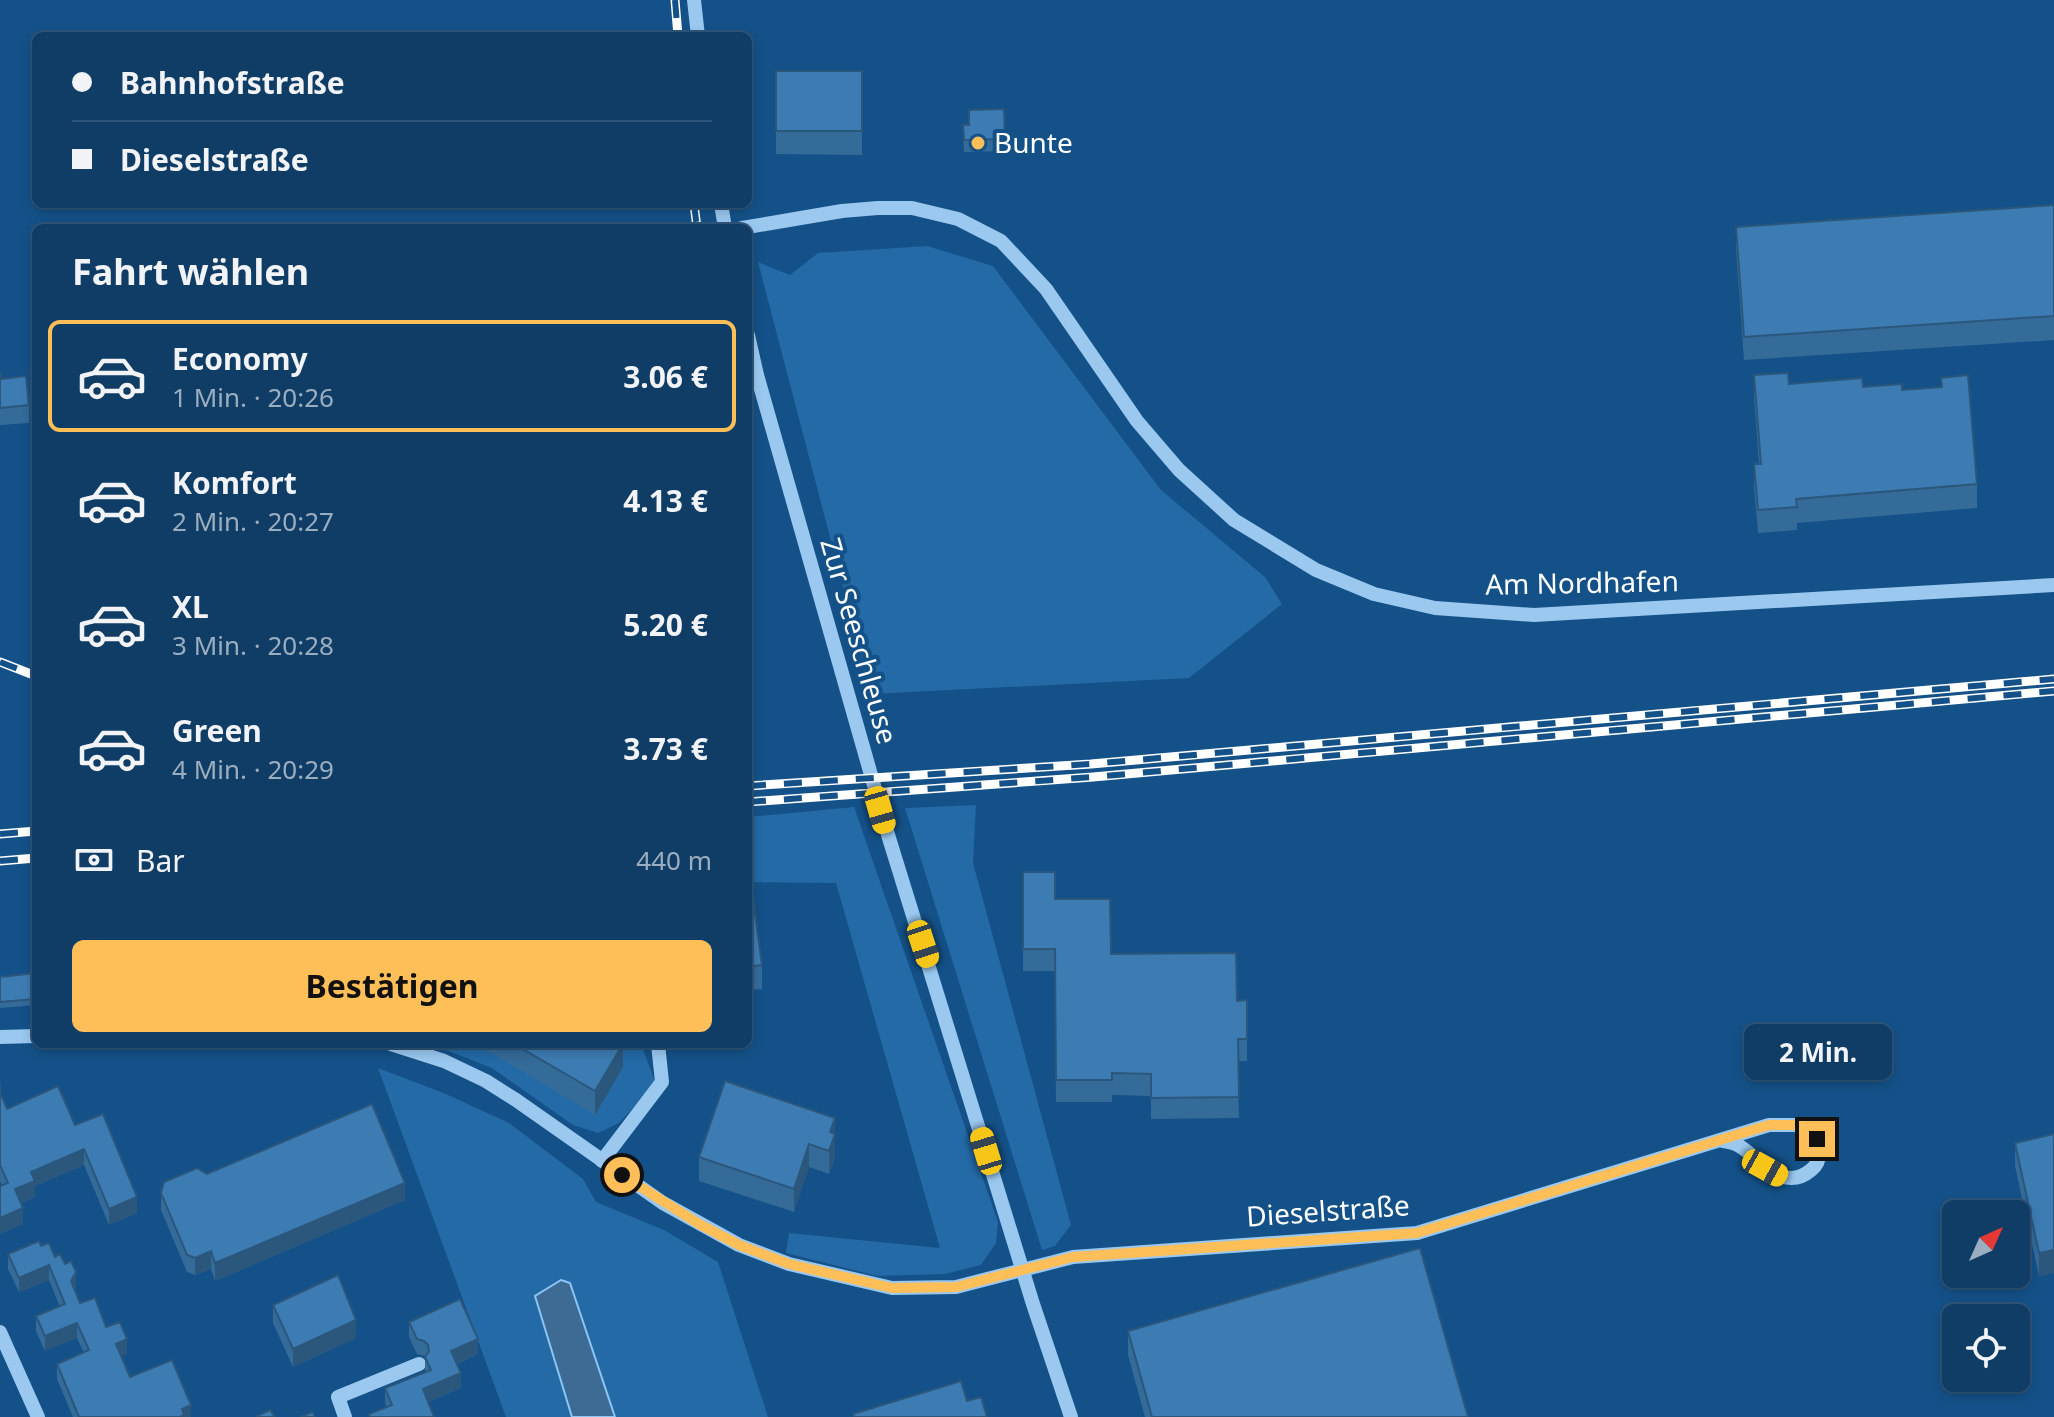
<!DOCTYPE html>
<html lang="de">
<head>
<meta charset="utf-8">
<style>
	:root { --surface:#0f3d66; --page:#18446c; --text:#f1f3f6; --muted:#9baebf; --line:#2f567a; --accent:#ffbf58 }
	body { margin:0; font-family:"Noto Sans",sans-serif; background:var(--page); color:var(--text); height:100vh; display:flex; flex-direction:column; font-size:30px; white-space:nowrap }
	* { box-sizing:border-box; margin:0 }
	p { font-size:26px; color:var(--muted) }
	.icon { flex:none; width:44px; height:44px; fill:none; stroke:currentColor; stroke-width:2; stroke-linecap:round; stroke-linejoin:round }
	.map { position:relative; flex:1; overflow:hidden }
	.side { position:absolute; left:32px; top:224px; width:720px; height:824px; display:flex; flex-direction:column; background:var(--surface); border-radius:12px; box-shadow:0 4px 12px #0003,0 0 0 2px var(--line) }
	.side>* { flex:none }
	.hud { position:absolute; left:32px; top:32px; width:720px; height:176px; border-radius:12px; box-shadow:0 4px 12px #0003,0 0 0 2px var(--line); display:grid; align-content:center; height:176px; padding:0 40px; background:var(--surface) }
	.needle { width:52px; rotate:45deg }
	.tools { position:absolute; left:1942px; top:1200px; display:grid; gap:16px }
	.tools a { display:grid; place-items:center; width:88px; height:88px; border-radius:12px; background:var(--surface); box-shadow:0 4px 12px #0003,0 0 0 2px var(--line); font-size:40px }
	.end { position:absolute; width:36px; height:36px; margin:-18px; border:10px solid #ffbf58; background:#111; box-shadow:0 0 0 4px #111 }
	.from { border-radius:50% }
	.bubble { position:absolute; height:56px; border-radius:12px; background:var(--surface); box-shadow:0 4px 12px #0003,0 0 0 2px var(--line); font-size:26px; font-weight:700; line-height:56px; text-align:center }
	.car { position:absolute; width:24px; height:48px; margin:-24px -12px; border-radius:10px; box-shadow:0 0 6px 2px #0007; background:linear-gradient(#f5c518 24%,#345 0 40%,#f5c518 0 76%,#345 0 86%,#f5c518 0) }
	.hud b { display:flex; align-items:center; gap:28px; height:76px; font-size:30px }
	.hud b+b { border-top:2px solid var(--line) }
	.hud i { width:20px; height:20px; background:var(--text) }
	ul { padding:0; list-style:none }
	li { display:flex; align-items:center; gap:24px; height:112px; margin:0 16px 12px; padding:0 24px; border:4px solid transparent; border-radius:12px }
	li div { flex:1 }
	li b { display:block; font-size:30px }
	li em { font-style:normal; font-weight:700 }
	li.active { border-color:var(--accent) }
	li>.icon { width:72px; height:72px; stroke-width:1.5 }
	h2 { padding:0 40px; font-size:36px; line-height:96px }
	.pay { display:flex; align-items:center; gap:20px; height:88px; padding:0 40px; font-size:30px }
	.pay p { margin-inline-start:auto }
	.button { display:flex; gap:16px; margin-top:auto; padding:16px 40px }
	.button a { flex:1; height:92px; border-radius:12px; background:var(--accent); color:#111; font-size:32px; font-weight:700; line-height:92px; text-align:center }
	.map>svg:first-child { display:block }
	.green { fill:#236aa6 }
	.water { fill:#3d6b94; stroke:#8bc5f3; stroke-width:2 }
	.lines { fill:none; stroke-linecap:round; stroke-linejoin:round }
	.minor { stroke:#9ac8ef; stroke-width:14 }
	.rail-casing { stroke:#fff; stroke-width:9 }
	.rail { stroke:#145188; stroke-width:6; stroke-dasharray:18; stroke-linecap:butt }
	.wall { fill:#346b99 }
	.shaded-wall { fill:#2b577d }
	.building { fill:#3d7cb2; stroke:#2b577d; stroke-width:2 }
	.route { stroke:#ffbf58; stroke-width:10 }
	.poi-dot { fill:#ffbf58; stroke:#145188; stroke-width:3 }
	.labels { text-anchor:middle; stroke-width:8; stroke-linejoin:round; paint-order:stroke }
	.poi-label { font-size:28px; fill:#fff; stroke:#145188; text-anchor:start }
	.street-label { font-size:28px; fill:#fff; stroke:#145188 }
</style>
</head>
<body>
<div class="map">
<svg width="2054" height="1417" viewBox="0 0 2054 1417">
	<rect width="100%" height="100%" fill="#145188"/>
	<!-- green -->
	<g class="green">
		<polygon points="927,246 993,266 1161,490 1265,577 1282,604 1189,678 871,694 758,262 790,275 818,253"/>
		<polygon points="976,805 973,863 1071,1225 1055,1246 1042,1250 905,808"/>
		<polygon points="854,807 998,1222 996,1243 981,1265 945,1274 877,1276 786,1253 789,1233 940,1248 836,883 748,882 748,817"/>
		<polygon points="431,1044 641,1044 656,1084 619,1123 598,1133 573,1125 492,1068"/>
		<polygon points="378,1068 446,1094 509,1123 583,1179 596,1202 664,1230 718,1262 768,1417 615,1417 570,1283 535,1296 572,1417 506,1417"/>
	</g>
	<!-- water -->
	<polygon class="water" points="561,1280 570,1283 615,1417 572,1417 535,1296"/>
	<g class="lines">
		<!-- minor -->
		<g class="minor">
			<polyline points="694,0 698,36"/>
			<polyline points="721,204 725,228"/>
			<polyline points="742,228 842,211 878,208 912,208 958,219 1001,241 1046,289 1137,421 1179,470 1234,520 1316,570 1374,594 1435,608 1534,615 2054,585"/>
			<polyline points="748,335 757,375 889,838 1033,1304 1071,1417"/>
			<polyline points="0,1037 36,1036"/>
			<path d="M 391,1044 L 444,1061 L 486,1081 L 516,1100 L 663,1203 L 739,1245 L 789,1264 L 892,1288 L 956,1287 L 1073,1257 L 1417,1233 L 1769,1125 L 1806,1125 C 1814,1135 1819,1141 1819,1153 C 1819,1161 1817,1165 1811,1170 C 1784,1193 1762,1161 1741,1147 C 1736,1143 1729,1142 1723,1141"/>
			<polyline points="602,1161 662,1082 658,1044"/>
			<polyline points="0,1332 38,1417"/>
			<polyline points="345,1417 338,1397 419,1364"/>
		</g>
		<defs>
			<g id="rail">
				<polyline points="675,0 678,36"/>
				<polyline points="694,204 697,228"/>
				<polyline points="0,662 36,676"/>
				<polyline points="748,786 1091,764 2054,679"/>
				<polyline points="748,802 1093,777 2054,691"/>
				<polyline points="0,834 36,831"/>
				<polyline points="0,861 36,858"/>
			</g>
		</defs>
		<!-- rail casing -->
		<use href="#rail" class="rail-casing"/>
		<!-- rail -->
		<use href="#rail" class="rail"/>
	</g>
	<!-- wall -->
	<g class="wall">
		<polygon points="776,71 862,71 862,155 776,154"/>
		<polygon points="1004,109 1005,151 964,152 963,125 969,125"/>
		<polygon points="2054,205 2054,340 1744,360 1736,250 1736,227"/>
		<polygon points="0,374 1,379 29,405 29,423 0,425"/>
		<polygon points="1754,375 1789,384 1902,390 1941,387 1941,378 1977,484 1977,508 1797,523 1797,530 1758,533 1754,488 1754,464 1759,464 1754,398"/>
		<polygon points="1023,872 1055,899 1111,954 1237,1001 1247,1000 1247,1061 1238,1061 1239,1118 1151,1119 1151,1096 1112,1095 1112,1102 1056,1102 1055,971 1023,971"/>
		<polygon points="748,892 762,965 762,989 748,990"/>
		<polygon points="36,973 36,1005 0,1008 0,977"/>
		<polygon points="476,1044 623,1044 623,1067 595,1115"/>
		<polygon points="0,1080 1,1094 7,1109 75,1125 137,1213 109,1225 84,1165 35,1186 35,1197 21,1203 23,1224 0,1234 0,1186 2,1185 0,1181"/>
		<polygon points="835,1118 835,1157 829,1174 809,1167 794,1212 699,1181 699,1157"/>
		<polygon points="2054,1134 2054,1273 2039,1276 2015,1166 2015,1143"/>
		<polygon points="207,1174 405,1200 215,1281 211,1269 195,1275 187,1272 161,1210 161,1193"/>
		<polygon points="41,1246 55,1257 76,1287 75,1289 80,1303 106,1327 127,1354 121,1356 130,1377 191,1417 73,1417 57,1379 57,1364 84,1353 77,1338 45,1351 36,1331 36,1316 60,1307 49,1280 19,1292 8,1269 8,1254"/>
		<polygon points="273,1305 356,1338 293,1367 273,1323"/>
		<polygon points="409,1322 478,1354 457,1364 461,1388 428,1402 434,1417 369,1417 369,1414 387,1407 385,1403 385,1388 425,1372 425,1356 417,1354 409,1337"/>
		<polygon points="1128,1331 1468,1417 1145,1417 1128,1355"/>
	</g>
	<!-- shaded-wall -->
	<g class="shaded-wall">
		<polygon points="623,1044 623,1067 595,1115 595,1091"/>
		<polygon points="835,1118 835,1157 829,1174 830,1132"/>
		<polygon points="809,1144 809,1167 794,1212 794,1189"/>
		<polygon points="84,1149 84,1165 35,1186 35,1197 15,1205 15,1189 31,1172"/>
		<polygon points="405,1183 405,1200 215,1281 215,1263"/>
		<polygon points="137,1197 137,1213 109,1225 109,1209"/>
		<polygon points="23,1208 23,1224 0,1234 0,1218"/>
		<polygon points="2054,1250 2054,1273 2039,1276 2039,1253"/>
		<polygon points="211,1251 211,1269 195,1275 195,1258"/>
		<polygon points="49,1265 49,1280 19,1292 19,1278"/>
		<polygon points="76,1272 76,1287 71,1296 71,1281"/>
		<polygon points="356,1320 356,1338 293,1367 293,1349"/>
		<polygon points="77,1323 77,1338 45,1351 45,1336"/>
		<polygon points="127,1339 127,1354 116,1359 116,1344"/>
		<polygon points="478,1339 478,1354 451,1366 451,1351"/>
		<polygon points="461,1373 461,1388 423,1404 423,1389"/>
		<polygon points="191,1405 191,1417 180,1417 182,1409"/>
	</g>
	<!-- building -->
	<g class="building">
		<rect x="776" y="71" width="86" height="60"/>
		<polygon points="1004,109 1005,139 964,140 963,125 969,125 969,110"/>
		<polygon points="2054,205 2054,316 1744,337 1736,227"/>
		<polygon points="1788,373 1789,384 1862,378 1863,387 1902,384 1902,390 1942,387 1941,378 1968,375 1977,484 1796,499 1797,507 1758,510 1754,464 1761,464 1754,375"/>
		<polygon points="0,374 1,374 1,379 26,376 29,405 0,408"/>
		<polygon points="1023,872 1055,872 1055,899 1110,899 1111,954 1236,953 1237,1001 1247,1000 1247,1039 1238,1039 1239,1097 1151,1098 1151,1074 1112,1073 1112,1080 1056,1080 1055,949 1023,949"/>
		<polygon points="752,891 762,965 748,967 748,892"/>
		<polygon points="36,973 36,999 0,1002 0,977"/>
		<polygon points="514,1044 623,1044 595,1091"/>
		<polygon points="725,1081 835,1118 830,1132 835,1134 829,1151 809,1144 794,1189 699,1157"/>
		<polygon points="58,1086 75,1125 103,1114 137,1197 109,1209 84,1149 31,1172 35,1181 15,1189 23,1208 0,1218 0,1186 8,1183 0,1165 0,1092 7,1109"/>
		<polygon points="372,1104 405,1183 215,1263 211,1251 195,1258 187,1255 161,1193 164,1182 197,1168 207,1174"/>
		<polygon points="2054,1134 2054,1250 2039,1253 2015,1143"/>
		<polygon points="39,1241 41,1246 49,1243 55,1257 60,1254 65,1264 71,1261 76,1272 71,1281 80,1303 95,1298 106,1327 120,1322 127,1339 116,1344 130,1377 172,1360 191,1405 182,1409 184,1415 180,1417 79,1417 57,1364 89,1350 77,1323 45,1336 36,1316 65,1304 49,1265 19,1278 8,1254"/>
		<polygon points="1420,1248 1468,1417 1152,1417 1128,1331"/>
		<polygon points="338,1275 356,1320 293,1349 273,1305"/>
		<polygon points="460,1299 478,1339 451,1351 461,1373 423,1389 434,1417 370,1417 369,1414 392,1405 385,1388 431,1370 425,1357 429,1351 428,1345 424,1341 417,1339 409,1322"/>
		<polygon points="961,1381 967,1401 981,1397 987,1417 854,1417 853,1414"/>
		<polygon points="270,1410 275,1417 258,1417 257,1416"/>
		<polygon points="313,1412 315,1417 300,1417"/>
	</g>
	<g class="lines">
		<!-- route -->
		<polyline class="route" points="622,1175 699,1224 739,1245 789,1264 892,1288 956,1287 1073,1257 1417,1233 1769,1125 1806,1125 1817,1139"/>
	</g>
	<!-- markers -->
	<circle class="poi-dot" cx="978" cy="143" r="8"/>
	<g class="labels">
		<!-- poi labels -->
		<g class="poi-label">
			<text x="994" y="153">Bunte</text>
		</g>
		<!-- street labels -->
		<g class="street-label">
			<text transform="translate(1582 583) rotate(-1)" y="10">Am Nordhafen</text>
			<text transform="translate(859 641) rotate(74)" y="10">Zur Seeschleuse</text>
			<text transform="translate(1328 1211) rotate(-4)" y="10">Dieselstraße</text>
		</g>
	</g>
</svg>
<div class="tools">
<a><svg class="needle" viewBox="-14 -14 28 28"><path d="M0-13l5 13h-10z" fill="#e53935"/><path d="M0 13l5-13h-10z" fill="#9baebf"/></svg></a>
<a><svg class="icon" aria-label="locate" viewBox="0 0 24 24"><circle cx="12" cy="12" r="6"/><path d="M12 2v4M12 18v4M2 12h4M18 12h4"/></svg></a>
</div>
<i class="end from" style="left:622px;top:1175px"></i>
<i class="end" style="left:1817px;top:1139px"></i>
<div class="bubble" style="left:1744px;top:1024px;width:148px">2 Min.</div>
<i class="car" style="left:880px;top:810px;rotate:164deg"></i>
<i class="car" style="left:923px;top:944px;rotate:162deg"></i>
<i class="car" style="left:986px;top:1151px;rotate:343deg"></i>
<i class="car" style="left:1765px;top:1168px;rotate:119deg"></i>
<div class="hud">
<b><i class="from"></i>Bahnhofstraße</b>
<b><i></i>Dieselstraße</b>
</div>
<section class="side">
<h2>Fahrt wählen</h2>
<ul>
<li class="active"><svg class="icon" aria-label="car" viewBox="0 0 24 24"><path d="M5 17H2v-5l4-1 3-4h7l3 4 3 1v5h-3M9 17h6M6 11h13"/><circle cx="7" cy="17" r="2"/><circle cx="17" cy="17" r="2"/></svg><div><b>Economy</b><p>1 Min. · 20:26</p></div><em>3.06 €</em></li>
<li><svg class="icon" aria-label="car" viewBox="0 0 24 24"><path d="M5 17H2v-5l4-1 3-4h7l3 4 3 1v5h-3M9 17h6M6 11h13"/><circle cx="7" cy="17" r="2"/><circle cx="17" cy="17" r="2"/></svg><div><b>Komfort</b><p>2 Min. · 20:27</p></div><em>4.13 €</em></li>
<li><svg class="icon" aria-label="car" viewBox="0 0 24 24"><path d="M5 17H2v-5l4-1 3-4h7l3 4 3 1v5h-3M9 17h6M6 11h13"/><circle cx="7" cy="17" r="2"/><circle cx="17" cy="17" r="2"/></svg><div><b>XL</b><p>3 Min. · 20:28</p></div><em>5.20 €</em></li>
<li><svg class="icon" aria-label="car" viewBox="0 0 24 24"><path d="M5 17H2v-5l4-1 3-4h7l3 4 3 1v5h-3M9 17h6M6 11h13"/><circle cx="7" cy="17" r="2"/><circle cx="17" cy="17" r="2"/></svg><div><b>Green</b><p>4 Min. · 20:29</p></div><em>3.73 €</em></li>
</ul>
<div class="pay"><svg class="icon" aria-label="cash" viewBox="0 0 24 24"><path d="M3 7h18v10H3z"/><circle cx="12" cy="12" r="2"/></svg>Bar<p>440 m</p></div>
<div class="button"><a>Bestätigen</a></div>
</section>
</div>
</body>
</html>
